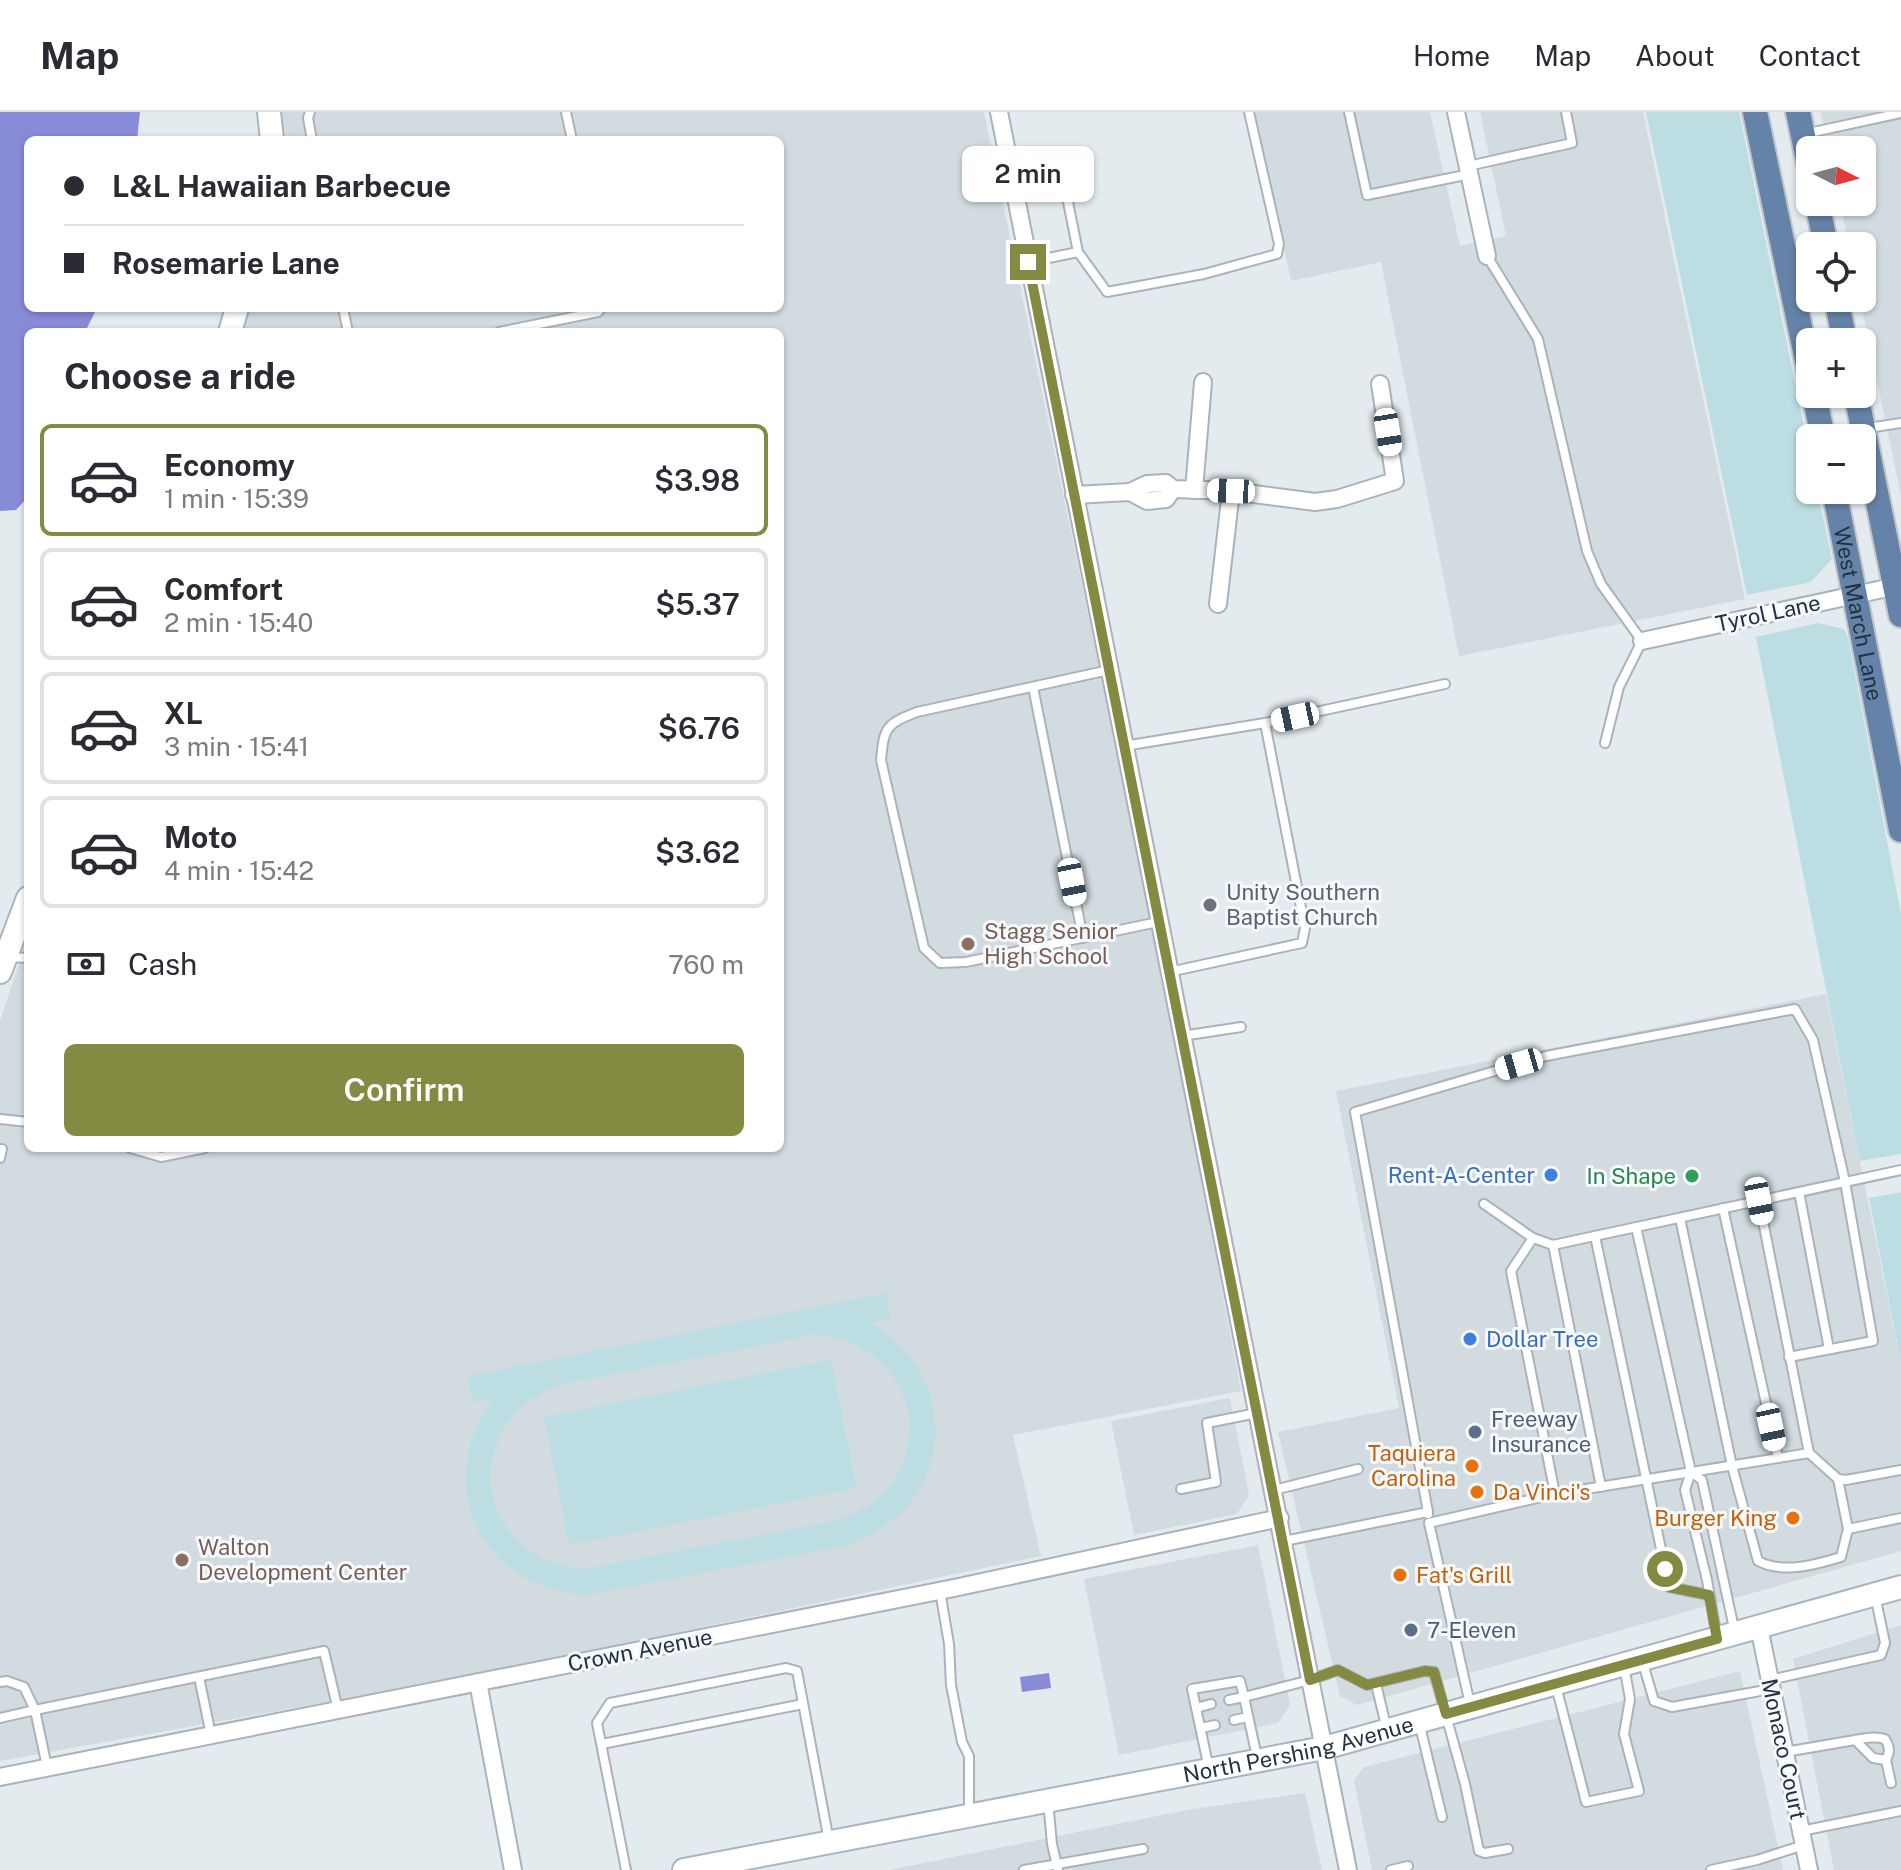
<!DOCTYPE html>
<html lang="en">
<head>
<meta charset="utf-8">
<style>
	:root { --surface:#fff; --page:#f2f2f3; --text:#2b2b33; --muted:#7c7c81; --line:#e1e1e2; --accent:#858a42 }
	body { margin:0; font-family:"Public Sans",sans-serif; background:var(--page); color:var(--text); height:100vh; display:flex; flex-direction:column; font-size:30px; white-space:nowrap }
	* { box-sizing:border-box; margin:0 }
	p { font-size:26px; color:var(--muted) }
	.icon { flex:none; width:44px; height:44px; fill:none; stroke:currentColor; stroke-width:2; stroke-linecap:round; stroke-linejoin:round }
	.map { position:relative; flex:1; overflow:hidden }
	.details { position:absolute; left:24px; top:216px; width:760px; height:824px; display:flex; flex-direction:column; background:var(--surface); border-radius:12px; box-shadow:0 2px 6px #0004 }
	.details>* { flex:none }
	.banner { position:absolute; left:24px; top:24px; width:760px; height:176px; border-radius:12px; box-shadow:0 2px 6px #0004; display:grid; align-content:center; height:176px; padding:0 40px; background:var(--surface) }
	.needle { width:52px; rotate:96deg }
	.tools { position:absolute; left:1796px; top:24px; display:grid; gap:16px }
	.tools a { display:grid; place-items:center; width:80px; height:80px; border-radius:12px; background:var(--surface); box-shadow:0 2px 6px #0004; font-size:40px }
	.end { position:absolute; width:36px; height:36px; margin:-18px; border:10px solid #858a42; background:#fff; box-shadow:0 0 0 4px #fff }
	.from { border-radius:50% }
	.bubble { position:absolute; height:56px; border-radius:12px; background:var(--surface); box-shadow:0 2px 6px #0004; font-size:26px; font-weight:600; line-height:56px; text-align:center }
	.car { position:absolute; width:24px; height:48px; margin:-24px -12px; border-radius:10px; box-shadow:0 0 6px 2px #0007; background:linear-gradient(#fff 24%,#345 0 40%,#fff 0 76%,#345 0 86%,#fff 0) }
	.banner b { display:flex; align-items:center; gap:28px; height:76px; font-size:30px }
	.banner b+b { border-top:2px solid var(--line) }
	.banner i { width:20px; height:20px; background:var(--text) }
	ul { padding:0; list-style:none }
	li { display:flex; align-items:center; gap:24px; height:112px; margin:0 16px 12px; padding:0 24px; border:4px solid var(--line); border-radius:12px }
	li div { flex:1 }
	li b { display:block; font-size:30px }
	li em { font-style:normal; font-weight:600 }
	li.selected { border-color:var(--accent) }
	li>.icon { width:72px; height:72px; stroke-width:1.5 }
	h2 { padding:0 40px; font-size:36px; line-height:96px }
	.pay { display:flex; align-items:center; gap:20px; height:88px; padding:0 40px; font-size:30px }
	.pay p { margin-inline-start:auto }
	.action { display:flex; gap:16px; margin-top:auto; padding:16px 40px }
	.action a { flex:1; height:92px; border-radius:12px; background:var(--accent); color:#fff; font-size:32px; font-weight:600; line-height:92px; text-align:center }
	header { display:flex; align-items:center; gap:48px; box-sizing:border-box; height:112px; padding:0 40px; background:var(--surface); border-bottom:2px solid var(--line) }
	header strong { font-size:38px }
	nav { display:flex; gap:44px; margin-inline-start:auto; font-size:28px }
	.map>svg:first-child { display:block }
	.built { fill:#d2dbdf }
	.green { fill:#bcdee2; fill-rule:evenodd }
	.water { fill:#888bd8 }
	.lines { fill:none; stroke-linecap:round; stroke-linejoin:round }
	.lane-casing { stroke:#aab3bb; stroke-width:12 }
	.street-casing { stroke:#aab3bb; stroke-width:20 }
	.secondary-casing { stroke:#a8b6c2; stroke-width:26 }
	.primary-casing { stroke:#c1c5ca; stroke-width:28 }
	.lane { stroke:#fff; stroke-width:8 }
	.street { stroke:#fff; stroke-width:16 }
	.secondary { stroke:#fff; stroke-width:22 }
	.primary { stroke:#6583a8; stroke-width:24 }
	.route { stroke:#858a42; stroke-width:10 }
	.worship-dot { fill:#6b7280; stroke:#f6f9fb; stroke-width:3 }
	.education-dot { fill:#8d6e63; stroke:#f6f9fb; stroke-width:3 }
	.shop-dot { fill:#3f7fe0; stroke:#f6f9fb; stroke-width:3 }
	.leisure-dot { fill:#2e9e5b; stroke:#f6f9fb; stroke-width:3 }
	.service-dot { fill:#5c6f8a; stroke:#f6f9fb; stroke-width:3 }
	.food-dot { fill:#e8710a; stroke:#f6f9fb; stroke-width:3 }
	.labels { text-anchor:middle; stroke-width:6; stroke-linejoin:round; paint-order:stroke }
	.street-label { font-size:22px; fill:#223143; stroke:#f6f9fb }
	.worship-label { font-size:22px; fill:#5b616d; stroke:#f6f9fb; text-anchor:start }
	.education-label { font-size:22px; fill:#785e54; stroke:#f6f9fb; text-anchor:start }
	.shop-label { font-size:22px; fill:#366cbe; stroke:#f6f9fb; text-anchor:end }
	.leisure-label { font-size:22px; fill:#27864d; stroke:#f6f9fb; text-anchor:end }
	.service-label { font-size:22px; fill:#4e5e75; stroke:#f6f9fb; text-anchor:start }
	.food-label { font-size:22px; fill:#c56008; stroke:#f6f9fb; text-anchor:end }
</style>
</head>
<body>
<header>
<strong>Map</strong>
<nav><a>Home</a><a>Map</a><a>About</a><a>Contact</a></nav>
</header>
<div class="map">
<svg width="1901" height="1758" viewBox="0 0 1901 1758">
	<rect width="100%" height="100%" fill="#e4ebef"/>
	<!-- built -->
	<g class="built">
		<polygon points="263,0 984,0 1158,840 1241,1279 1013,1323 1041,1444 471,1564 0,1649 0,909 28,824 28,1036 780,1036 780,220 221,220 227,196 780,196 780,28 265,28"/>
		<polygon points="1255,0 1430,0 1460,134 1506,124 1480,0 1643,0 1745,487 1459,544 1381,150 1291,169"/>
		<polygon points="1821,0 1901,0 1901,384 1860,186 1862,186 1862,134 1849,134 1840,90 1862,90 1862,38 1829,38"/>
		<polygon points="1826,882 1901,1252 1901,1439 1357,1593 1340,1584 1278,1320 1399,1296 1336,979"/>
		<polygon points="1230,1286 1249,1383 1237,1402 1134,1423 1111,1309"/>
		<polygon points="1258,1433 1290,1593 1278,1611 1119,1643 1084,1467"/>
		<polygon points="1901,1513 1901,1758 1834,1758 1793,1547"/>
		<polygon points="1740,1559 1783,1758 1372,1758 1354,1668 1364,1655"/>
		<polygon points="1305,1681 1322,1758 889,1758 1187,1698"/>
	</g>
	<!-- green -->
	<g class="green">
		<polygon points="1646,0 1739,0 1810,343 1810,378 1817,378 1832,447 1811,470 1747,483"/>
		<polygon points="1818,511 1844,517 1848,526 1901,802 1901,1042 1860,1049 1756,525"/>
		<polygon points="1901,1080 1901,1251 1869,1086"/>
		<path d="M 886,1181 L 891,1207 L 872,1211 C 970,1272 951,1405 839,1435 L 586,1483 C 479,1475 432,1375 492,1287 L 473,1290 L 468,1264 ZM 814,1223 C 929,1230 945,1379 834,1409 L 585,1457 C 471,1450 456,1303 566,1271 Z"/>
		<polygon points="831,1248 857,1376 569,1433 544,1305"/>
	</g>
	<!-- water -->
	<g class="water">
		<polygon points="0,0 140,0 137,28 28,28 28,196 97,196 85,220 28,220 28,385 16,398 0,399"/>
		<polygon points="1049,1561 1051,1576 1022,1580 1020,1565"/>
	</g>
	<g class="lines">
		<defs>
			<g id="lane">
				<polyline points="310,0 308,6 312,28"/>
				<polyline points="566,0 572,28"/>
				<polyline points="1349,0 1367,83 1470,62"/>
				<polyline points="1804,22 1901,1"/>
				<polyline points="1468,54 1572,31 1566,0"/>
				<polyline points="1063,65 1078,140 1107,180 1204,162 1277,142 1279,132 1249,0"/>
				<polyline points="1487,144 1538,227 1587,439 1601,472 1642,529 1619,575 1605,631"/>
				<polyline points="1029,150 1078,140"/>
				<polyline points="343,196 348,220"/>
				<polyline points="499,220 598,200 601,196"/>
				<polyline points="1868,316 1901,311"/>
				<path d="M 1109,558 L 917,600 C 886,612 884,615 881,648 L 924,836 L 940,851 L 966,850 L 1158,810"/>
				<polyline points="1033,575 1083,826"/>
				<polyline points="1265,611 1445,572"/>
				<polyline points="1124,634 1265,611 1305,816 1302,831 1169,860"/>
				<polyline points="7,845 28,846"/>
				<polyline points="1182,924 1241,915"/>
				<polyline points="0,1007 28,1010"/>
				<polyline points="130,1036 161,1045 205,1036"/>
				<polyline points="0,1046 2,1037"/>
				<polyline points="1799,1080 1829,1237"/>
				<polyline points="1484,1092 1533,1126 1553,1133 1901,1058"/>
				<polyline points="1723,1096 1778,1346"/>
				<path d="M 1680,1106 L 1732,1354 L 1758,1449 C 1783,1462 1815,1453 1841,1445 L 1848,1417"/>
				<polyline points="1636,1115 1691,1360 1685,1378 1707,1468 1717,1526"/>
				<polyline points="1595,1124 1669,1475 1709,1483"/>
				<polyline points="1533,1126 1511,1159 1555,1382 1809,1341 1759,1089"/>
				<polyline points="1553,1133 1601,1375"/>
				<polyline points="1809,1341 1838,1367 1846,1368 1901,1358"/>
				<polyline points="1691,1360 1702,1368 1735,1521"/>
				<polyline points="1838,1367 1848,1417 1901,1406"/>
				<polyline points="1181,1377 1216,1370 1207,1311 1257,1301"/>
				<polyline points="1274,1378 1358,1357"/>
				<polyline points="1428,1400 1355,1000 1546,944 1795,897 1813,928 1845,1070 1873,1229 1789,1245"/>
				<polyline points="1284,1429 1428,1400 1428,1402"/>
				<polyline points="940,1479 949,1532 951,1573 962,1630 969,1644 969,1703"/>
				<polyline points="1642,1548 1654,1589 1672,1595 1771,1577"/>
				<polyline points="199,1565 211,1623"/>
				<polyline points="1770,1568 1881,1543 1885,1531 1875,1483"/>
				<polyline points="0,1570 7,1569 24,1575 35,1598 0,1606"/>
				<polyline points="1376,1572 1387,1618"/>
				<polyline points="1556,1574 1586,1690 1639,1679 1624,1622 1630,1587 1624,1554"/>
				<polyline points="1470,1592 1429,1411 1555,1382"/>
				<polyline points="1196,1596 1211,1592"/>
				<polyline points="1234,1608 1248,1605"/>
				<polyline points="1419,1610 1442,1705"/>
				<polyline points="1201,1616 1215,1613"/>
				<polyline points="602,1632 803,1592"/>
				<path d="M 1785,1640 L 1855,1628 C 1865,1626 1875,1624 1885,1627 C 1890,1635 1890,1640 1886,1648 L 1873,1646 L 1855,1628"/>
				<polyline points="1257,1645 1244,1585 1310,1568 1338,1558 1367,1573 1425,1559 1434,1560 1465,1672 1479,1739 1485,1741 1508,1737"/>
				<polyline points="1886,1648 1891,1671"/>
				<polyline points="47,1655 35,1598 324,1539 338,1598"/>
				<polyline points="1209,1657 1192,1577 1240,1569 1244,1585 1229,1588"/>
				<polyline points="1048,1689 1052,1732 1058,1758"/>
				<polyline points="1801,1719 1901,1699"/>
				<polyline points="626,1758 597,1611 610,1591 786,1556 797,1559 829,1729"/>
				<polyline points="1024,1758 1143,1737"/>
				<polyline points="1391,1758 1408,1754"/>
				<polyline points="1711,1758 1757,1748 1804,1733"/>
			</g>
			<g id="street">
				<polyline points="999,0 1348,1758"/>
				<polyline points="1456,0 1487,144"/>
				<polyline points="1194,378 1203,270"/>
				<polyline points="1130,380 1147,389 1166,387 1173,377"/>
				<polyline points="1074,383 1130,380 1147,372 1166,371 1173,377 1231,379 1315,390 1337,387 1395,369 1380,272"/>
				<polyline points="1218,492 1231,379"/>
				<polyline points="1642,529 1901,473"/>
				<polyline points="1759,1515 1809,1758"/>
				<polyline points="478,1570 513,1758"/>
				<polyline points="0,1665 954,1476 1280,1406"/>
			</g>
			<g id="secondary">
				<polyline points="269,0 272,28"/>
				<polyline points="230,220 237,196"/>
				<polyline points="0,860 28,786"/>
				<path id="s1" d="M 684,1758 L 1324,1636 L 1901,1475"/>
			</g>
			<g id="primary">
				<polyline points="1755,0 1810,263"/>
				<polyline points="1798,0 1810,57"/>
				<polyline points="1817,90 1826,134"/>
				<polyline points="1836,186 1845,230"/>
				<polyline points="1814,282 1823,326"/>
				<polyline points="1856,282 1901,503"/>
				<path id="s2" d="M 1834,378 L 1901,718"/>
			</g>
		</defs>
		<!-- lane casing -->
		<use href="#lane" class="lane-casing"/>
		<!-- street casing -->
		<use href="#street" class="street-casing"/>
		<!-- secondary casing -->
		<use href="#secondary" class="secondary-casing"/>
		<!-- primary casing -->
		<use href="#primary" class="primary-casing"/>
		<!-- lane -->
		<use href="#lane" class="lane"/>
		<!-- street -->
		<use href="#street" class="street"/>
		<!-- secondary -->
		<use href="#secondary" class="secondary"/>
		<!-- primary -->
		<use href="#primary" class="primary"/>
	</g>
	<g class="lines">
		<!-- route -->
		<polyline class="route" points="1028,150 1310,1568 1338,1558 1367,1573 1425,1559 1434,1560 1446,1602 1717,1527 1709,1483 1669,1475 1665,1457"/>
	</g>
	<!-- markers -->
	<circle class="worship-dot" cx="1210" cy="793" r="8"/>
	<g class="education-dot">
		<circle cx="968" cy="832" r="8"/>
		<circle cx="182" cy="1448" r="8"/>
	</g>
	<g class="shop-dot">
		<circle cx="1551" cy="1063" r="8"/>
		<circle cx="1470" cy="1227" r="8"/>
	</g>
	<circle class="leisure-dot" cx="1692" cy="1064" r="8"/>
	<g class="service-dot">
		<circle cx="1475" cy="1320" r="8"/>
		<circle cx="1411" cy="1518" r="8"/>
	</g>
	<g class="food-dot">
		<circle cx="1472" cy="1354" r="8"/>
		<circle cx="1477" cy="1380" r="8"/>
		<circle cx="1793" cy="1406" r="8"/>
		<circle cx="1400" cy="1463" r="8"/>
	</g>
	<g class="labels">
		<!-- street labels -->
		<g class="street-label">
			<text transform="translate(1768 501) rotate(-12)" y="8">Tyrol Lane</text>
			<text dy="8" stroke="none"><textPath href="#s2" startOffset="126">West March Lane</textPath></text>
			<text transform="translate(640 1538) rotate(-11)" y="8">Crown Avenue</text>
			<text dy="8" stroke="none"><textPath href="#s1" startOffset="626">North Pershing Avenue</textPath></text>
			<text transform="translate(1784 1637) rotate(78)" y="8">Monaco Court</text>
		</g>
		<!-- worship labels -->
		<g class="worship-label">
			<text x="1226" y="788">Unity Southern<tspan x="1226" dy="25">Baptist Church</tspan></text>
		</g>
		<!-- education labels -->
		<g class="education-label">
			<text x="984" y="827">Stagg Senior<tspan x="984" dy="25">High School</tspan></text>
			<text x="198" y="1443">Walton<tspan x="198" dy="25">Development Center</tspan></text>
		</g>
		<!-- shop labels -->
		<g class="shop-label">
			<text x="1535" y="1071">Rent-A-Center</text>
			<text x="1486" y="1235" text-anchor="start">Dollar Tree</text>
		</g>
		<!-- leisure labels -->
		<g class="leisure-label">
			<text x="1676" y="1072">In Shape</text>
		</g>
		<!-- service labels -->
		<g class="service-label">
			<text x="1491" y="1315">Freeway<tspan x="1491" dy="25">Insurance</tspan></text>
			<text x="1427" y="1526">7-Eleven</text>
		</g>
		<!-- food labels -->
		<g class="food-label">
			<text x="1456" y="1349">Taquiera<tspan x="1456" dy="25">Carolina</tspan></text>
			<text x="1493" y="1388" text-anchor="start">Da Vinci's</text>
			<text x="1777" y="1414">Burger King</text>
			<text x="1416" y="1471" text-anchor="start">Fat's Grill</text>
		</g>
	</g>
</svg>
<div class="tools">
<a><svg class="needle" viewBox="-14 -14 28 28"><path d="M0-13l5 13h-10z" fill="#e53935"/><path d="M0 13l5-13h-10z" fill="#7c7c81"/></svg></a>
<a><svg class="icon" aria-label="locate" viewBox="0 0 24 24"><circle cx="12" cy="12" r="6"/><path d="M12 2v4M12 18v4M2 12h4M18 12h4"/></svg></a>
<a>+</a>
<a>−</a>
</div>
<i class="end from" style="left:1665px;top:1457px"></i>
<i class="end" style="left:1028px;top:150px"></i>
<div class="bubble" style="left:962px;top:34px;width:132px">2 min</div>
<i class="car" style="left:1388px;top:320px;rotate:171deg"></i>
<i class="car" style="left:1231px;top:379px;rotate:272deg"></i>
<i class="car" style="left:1295px;top:605px;rotate:258deg"></i>
<i class="car" style="left:1072px;top:770px;rotate:169deg"></i>
<i class="car" style="left:1519px;top:952px;rotate:254deg"></i>
<i class="car" style="left:1759px;top:1089px;rotate:169deg"></i>
<i class="car" style="left:1771px;top:1315px;rotate:168deg"></i>
<div class="banner">
<b><i class="from"></i>L&amp;L Hawaiian Barbecue</b>
<b><i></i>Rosemarie Lane</b>
</div>
<section class="details">
<h2>Choose a ride</h2>
<ul>
<li class="selected"><svg class="icon" aria-label="car" viewBox="0 0 24 24"><path d="M5 17H2v-5l4-1 3-4h7l3 4 3 1v5h-3M9 17h6M6 11h13"/><circle cx="7" cy="17" r="2"/><circle cx="17" cy="17" r="2"/></svg><div><b>Economy</b><p>1 min · 15:39</p></div><em>$3.98</em></li>
<li><svg class="icon" aria-label="car" viewBox="0 0 24 24"><path d="M5 17H2v-5l4-1 3-4h7l3 4 3 1v5h-3M9 17h6M6 11h13"/><circle cx="7" cy="17" r="2"/><circle cx="17" cy="17" r="2"/></svg><div><b>Comfort</b><p>2 min · 15:40</p></div><em>$5.37</em></li>
<li><svg class="icon" aria-label="car" viewBox="0 0 24 24"><path d="M5 17H2v-5l4-1 3-4h7l3 4 3 1v5h-3M9 17h6M6 11h13"/><circle cx="7" cy="17" r="2"/><circle cx="17" cy="17" r="2"/></svg><div><b>XL</b><p>3 min · 15:41</p></div><em>$6.76</em></li>
<li><svg class="icon" aria-label="car" viewBox="0 0 24 24"><path d="M5 17H2v-5l4-1 3-4h7l3 4 3 1v5h-3M9 17h6M6 11h13"/><circle cx="7" cy="17" r="2"/><circle cx="17" cy="17" r="2"/></svg><div><b>Moto</b><p>4 min · 15:42</p></div><em>$3.62</em></li>
</ul>
<div class="pay"><svg class="icon" aria-label="cash" viewBox="0 0 24 24"><path d="M3 7h18v10H3z"/><circle cx="12" cy="12" r="2"/></svg>Cash<p>760 m</p></div>
<div class="action"><a>Confirm</a></div>
</section>
</div>
</body>
</html>
